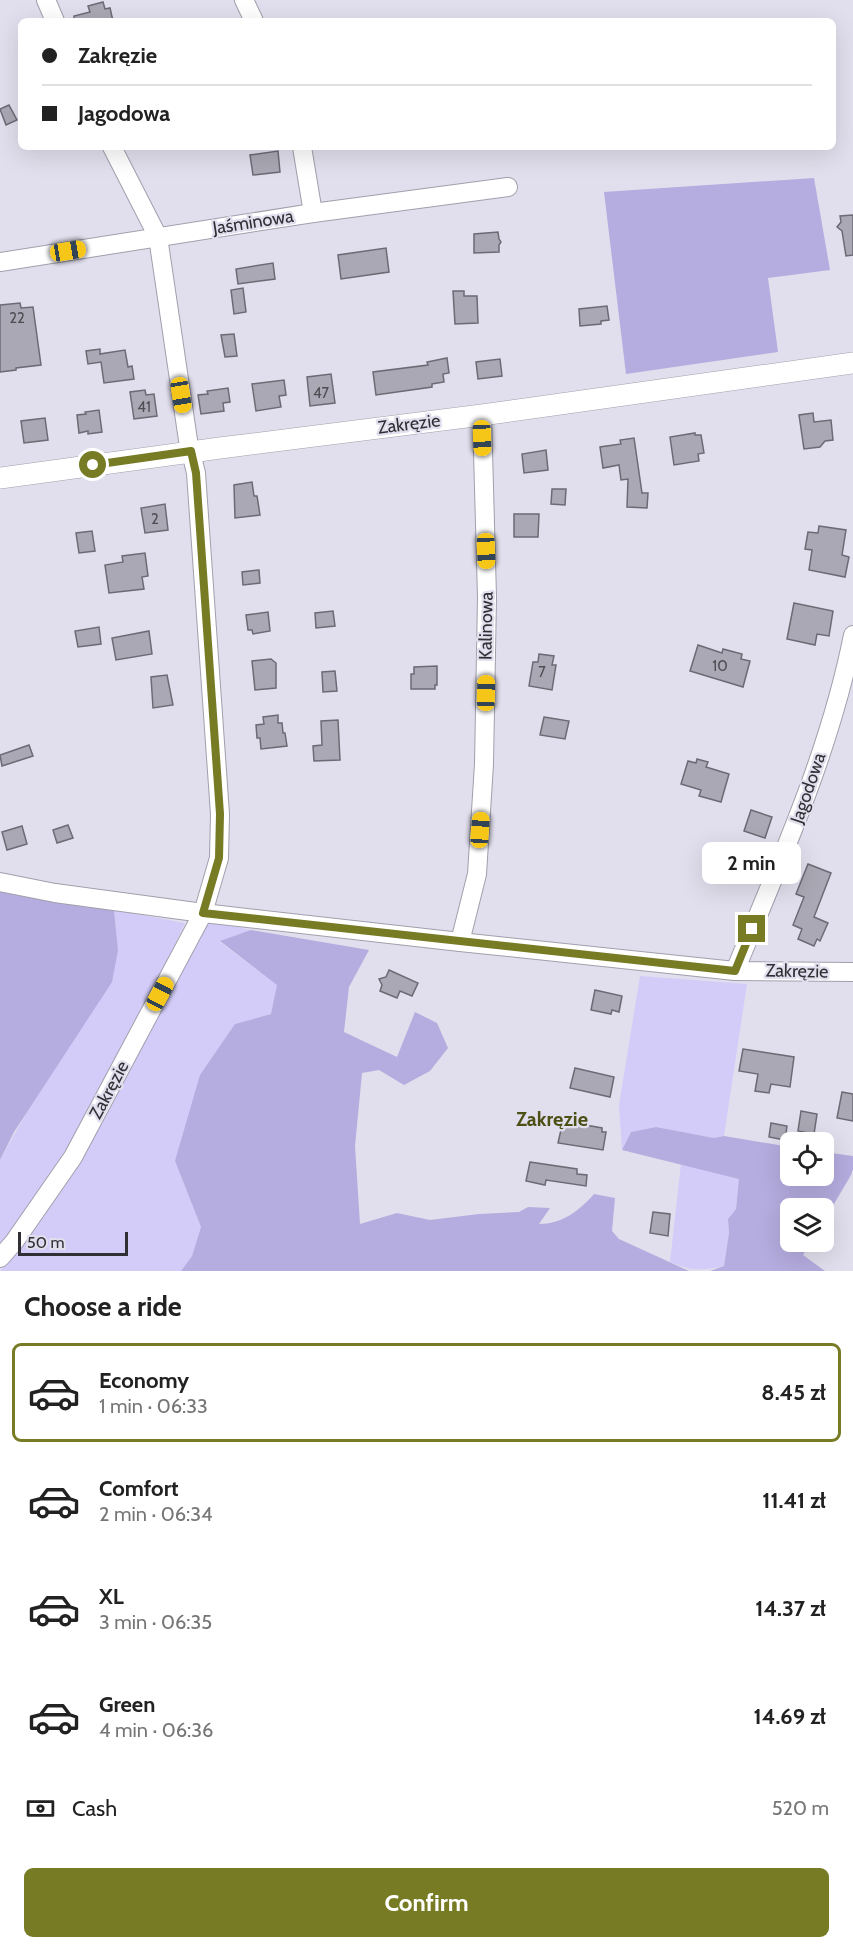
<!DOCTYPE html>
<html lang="en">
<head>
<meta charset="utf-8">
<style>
	:root { --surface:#fff; --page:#f2f2f2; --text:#222; --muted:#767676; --line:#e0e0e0; --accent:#777b24 }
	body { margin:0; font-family:Cabin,sans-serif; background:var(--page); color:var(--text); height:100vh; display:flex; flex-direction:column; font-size:22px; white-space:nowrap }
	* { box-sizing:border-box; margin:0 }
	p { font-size:20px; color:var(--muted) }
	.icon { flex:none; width:33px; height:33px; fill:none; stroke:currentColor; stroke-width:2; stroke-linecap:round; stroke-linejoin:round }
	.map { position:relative; height:1271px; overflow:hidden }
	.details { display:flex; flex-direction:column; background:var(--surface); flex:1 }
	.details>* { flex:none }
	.guide { position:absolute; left:18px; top:18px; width:818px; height:132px; border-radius:9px; box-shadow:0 6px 24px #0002; display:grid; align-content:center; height:132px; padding:0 24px; background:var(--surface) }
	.buttons { position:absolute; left:780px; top:1132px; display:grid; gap:12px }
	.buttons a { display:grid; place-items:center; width:54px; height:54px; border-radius:9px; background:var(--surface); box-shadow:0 6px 24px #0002; font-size:30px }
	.scale { position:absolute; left:18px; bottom:15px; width:110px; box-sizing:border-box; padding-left:6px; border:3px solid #302f34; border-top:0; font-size:16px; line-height:21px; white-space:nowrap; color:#302f34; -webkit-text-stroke:4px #e1dfed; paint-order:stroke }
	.end { position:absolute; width:27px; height:27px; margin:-14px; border:8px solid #777b24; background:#fff; box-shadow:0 0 0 3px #fff }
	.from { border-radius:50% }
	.bubble { position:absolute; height:42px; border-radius:9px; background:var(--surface); box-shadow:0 6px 24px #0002; font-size:20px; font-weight:700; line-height:42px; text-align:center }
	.car { position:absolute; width:18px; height:36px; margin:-18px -9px; border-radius:8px; box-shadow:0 0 4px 2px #0007; background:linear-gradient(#f5c518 24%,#345 0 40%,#f5c518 0 76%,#345 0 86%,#f5c518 0) }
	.guide b { display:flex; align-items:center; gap:21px; height:57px; font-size:22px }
	.guide b+b { border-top:2px solid var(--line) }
	.guide i { width:15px; height:15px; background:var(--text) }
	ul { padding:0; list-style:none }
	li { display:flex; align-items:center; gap:18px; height:99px; margin:0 12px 9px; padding:0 12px; border:3px solid transparent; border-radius:9px }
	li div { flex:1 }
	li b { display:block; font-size:22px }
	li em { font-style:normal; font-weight:700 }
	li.active { border-color:var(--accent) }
	li>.icon { width:54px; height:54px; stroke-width:1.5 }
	h2 { padding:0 24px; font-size:27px; line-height:72px }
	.pay { display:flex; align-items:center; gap:15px; height:66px; padding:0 24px; font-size:22px }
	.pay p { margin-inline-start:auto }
	.action { display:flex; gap:12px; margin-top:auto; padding:12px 24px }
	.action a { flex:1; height:69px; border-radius:9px; background:var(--accent); color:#fff; font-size:24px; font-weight:700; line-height:69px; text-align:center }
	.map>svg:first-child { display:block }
	.green { fill:#d3ccf9 }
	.forest { fill:#b5acdf }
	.building { fill:#aaa8b4; stroke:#6b6a75; stroke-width:1.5 }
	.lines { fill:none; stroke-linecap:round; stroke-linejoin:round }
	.minor-casing { stroke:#a19fac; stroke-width:20 }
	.tertiary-casing { stroke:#a19fac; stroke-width:22 }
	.minor { stroke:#fff; stroke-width:18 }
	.tertiary { stroke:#fff; stroke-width:21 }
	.route { stroke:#777b24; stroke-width:8 }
	.labels { text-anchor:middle; stroke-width:4.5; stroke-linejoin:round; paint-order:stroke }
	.number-label { font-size:15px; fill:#4e4d54 }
	.street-label { font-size:18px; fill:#302f34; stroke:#e1dfed }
	.neighbourhood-label { font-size:20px; font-weight:bold; fill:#4d5014; stroke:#e1dfed }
</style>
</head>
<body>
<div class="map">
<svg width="853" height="1271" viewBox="0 0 853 1271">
	<rect width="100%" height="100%" fill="#e1dfed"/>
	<!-- green -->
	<g class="green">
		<polygon points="114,910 185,923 138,1022 59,1170 0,1251 0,1160 118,950"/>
		<polygon points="202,919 251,930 220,942 278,985 271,1014 235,1024 175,1161 201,1227 192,1256 181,1271 0,1271 74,1170"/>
		<polygon points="640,976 747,984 724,1136 714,1138 656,1127 631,1132 622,1150 619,1105"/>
		<path d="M 681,1163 L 739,1179 L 736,1209 L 728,1219 L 729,1233 L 724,1266 C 701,1271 691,1271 670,1262 Z"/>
	</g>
	<!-- forest -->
	<g class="forest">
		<polygon points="814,178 830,270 768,278 778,352 626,374 604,192"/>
		<polygon points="0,889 114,910 118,950 112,982 14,1132 0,1160"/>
		<path d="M 251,930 L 369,950 L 349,987 L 344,1032 L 397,1057 L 415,1012 L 437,1023 L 448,1048 L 430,1071 L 404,1085 L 379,1070 L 362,1073 L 355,1146 L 360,1224 L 397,1213 L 430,1220 L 479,1214 L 519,1212 L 528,1207 L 550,1208 L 539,1224 C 562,1224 579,1211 594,1194 L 615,1198 L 612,1231 L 619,1239 L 689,1271 L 181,1271 L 192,1256 L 201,1227 L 175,1161 L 200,1075 L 235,1024 L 271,1014 L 277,985 L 220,941 Z"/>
		<polygon points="656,1127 714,1138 724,1136 790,1147 790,1176 824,1176 824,1152 853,1156 853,1169 851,1175 824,1221 824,1209 790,1209 790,1242 811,1242 803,1255 825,1271 710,1271 724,1266 729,1233 728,1219 736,1209 739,1179 622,1150 631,1132"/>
	</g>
	<!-- building -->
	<g class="building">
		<polygon points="103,2 105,9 110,8 113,21 74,21 74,16 90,12 88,6"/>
		<polygon points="9,105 17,120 6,125 0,109"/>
		<polygon points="278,151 280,172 253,175 250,155"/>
		<polygon points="853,215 853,255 846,256 842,231 837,227 841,222 840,216"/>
		<polygon points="498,232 499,239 501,242 499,245 499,252 474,253 474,234"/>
		<polygon points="386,248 389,272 341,279 338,255"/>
		<polygon points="273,263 275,279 238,284 236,269"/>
		<polygon points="243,288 246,312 234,314 231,290"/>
		<polygon points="453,291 464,291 464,296 477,296 478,323 455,324"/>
		<polygon points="20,303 21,308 33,307 41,365 16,368 16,370 0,372 0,305"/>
		<polygon points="607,306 609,320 601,321 601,324 580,326 579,309"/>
		<polygon points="234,334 237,356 225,357 221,335"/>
		<polygon points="100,349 100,355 100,354 125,350 128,367 132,366 134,379 104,383 101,362 88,364 86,351"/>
		<polygon points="447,358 449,373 443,374 444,382 432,384 432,387 376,395 373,372 428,365 427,362"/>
		<polygon points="500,359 502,376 478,379 476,362"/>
		<polygon points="331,374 335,403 310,406 307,377"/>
		<polygon points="284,380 286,395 279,396 281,407 256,411 252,384"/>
		<polygon points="228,388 230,402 223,403 224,411 201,414 198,395 208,394 207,391"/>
		<polygon points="145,390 146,395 154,394 157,416 134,419 130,392"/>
		<polygon points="99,410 102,432 88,434 88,431 79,433 77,415 86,414 85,412"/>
		<polygon points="813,413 814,422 831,420 833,440 825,441 820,447 804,449 799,415"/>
		<polygon points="45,418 48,440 24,443 21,421"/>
		<polygon points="695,433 695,435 701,435 704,453 698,454 699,461 674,465 670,437"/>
		<polygon points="634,438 642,493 648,493 647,508 627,507 628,479 621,480 619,465 603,468 600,447 621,444 620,440"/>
		<polygon points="546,450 548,470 524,473 522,454"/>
		<polygon points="252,482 254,496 257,496 260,515 235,518 234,485"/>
		<polygon points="552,489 566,489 565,505 551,504"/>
		<polygon points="165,504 168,530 145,533 141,508"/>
		<polygon points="514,514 539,514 538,537 514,537"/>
		<polygon points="819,526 846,530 842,555 849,557 845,577 809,570 812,550 805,549 808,532 818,533"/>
		<polygon points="92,531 95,551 79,553 76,533"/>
		<polygon points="145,553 148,576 142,577 144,589 109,593 105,565 123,562 122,556"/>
		<polygon points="259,570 260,583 243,585 242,572"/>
		<polygon points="794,603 833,611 829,636 817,634 815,645 787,639"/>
		<polygon points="333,611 335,626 316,628 315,613"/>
		<polygon points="268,612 270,631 253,634 252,630 248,630 246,615"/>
		<polygon points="99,627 101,644 78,647 75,631"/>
		<polygon points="149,631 152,654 116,660 112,638"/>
		<polygon points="698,645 722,653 723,649 742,654 741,659 750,661 743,687 690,671"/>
		<polygon points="539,654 554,656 552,665 556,665 552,690 529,686 533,662 538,662"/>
		<polygon points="271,659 276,663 276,688 255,690 252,661"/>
		<polygon points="437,666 437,685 435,685 435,689 411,689 411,674 414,674 414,667"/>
		<polygon points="335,671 337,691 323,692 322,672"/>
		<polygon points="167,675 173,705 153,708 151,677"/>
		<polygon points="278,715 278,723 282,723 283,733 285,733 287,746 261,749 260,738 257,738 256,725 264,724 263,717"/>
		<polygon points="544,717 569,721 565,739 540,735"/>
		<polygon points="338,720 340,760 314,761 313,746 322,745 321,721"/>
		<polygon points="29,745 33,756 2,766 0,755"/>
		<polygon points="697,759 708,762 706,767 729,774 721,802 699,796 701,790 681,784 688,761 696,763"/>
		<polygon points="751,810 772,817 765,838 744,831"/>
		<polygon points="68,825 73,838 57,843 53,830"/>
		<polygon points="22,826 27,844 7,850 2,832"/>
		<polygon points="712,856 730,862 727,873 708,867"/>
		<polygon points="808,864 831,873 814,917 828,923 820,941 817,939 814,946 798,939 802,929 793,925 804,897 796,894"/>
		<polygon points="389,970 418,983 412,996 400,991 397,998 380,991 382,985 379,979 386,977"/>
		<polygon points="595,990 622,996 619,1012 612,1010 611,1014 591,1010"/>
		<polygon points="743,1049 794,1057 790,1087 771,1084 769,1093 755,1091 758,1074 739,1071"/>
		<polygon points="575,1068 614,1077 610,1097 570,1088"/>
		<polygon points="842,1092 853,1094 853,1121 837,1118"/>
		<polygon points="801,1111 817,1114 814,1134 798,1131"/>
		<polygon points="563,1121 602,1128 602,1132 606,1132 603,1150 558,1143"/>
		<polygon points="771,1123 787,1126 785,1140 769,1137"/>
		<polygon points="530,1162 577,1169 577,1174 587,1175 586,1186 546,1180 545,1185 526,1181"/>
		<polygon points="653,1212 670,1214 668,1236 650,1233"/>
	</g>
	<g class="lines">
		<defs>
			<g id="minor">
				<polyline points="46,0 55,21"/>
				<polyline points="244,0 254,21"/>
				<polyline points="302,147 313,213"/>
				<polyline points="0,262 313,213 508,187"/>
				<polyline points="0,882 55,893 203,913 460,942 735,971 853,972"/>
				<polyline points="460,942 477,874 484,764 487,597 482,415"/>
				<path d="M 735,971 C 780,861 830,752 853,635"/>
				<polyline points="0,1258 14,1242 73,1157 203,913 219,858 220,814 196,473 188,440 158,237 112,147"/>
			</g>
			<polyline id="tertiary" points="0,478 220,448 482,415 853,363"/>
		</defs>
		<!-- minor casing -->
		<use href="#minor" class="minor-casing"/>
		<!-- tertiary casing -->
		<use href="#tertiary" class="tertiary-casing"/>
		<!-- minor -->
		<use href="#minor" class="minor"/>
		<!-- tertiary -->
		<use href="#tertiary" class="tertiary"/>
	</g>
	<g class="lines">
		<!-- route -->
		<polyline class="route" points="93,465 191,451 196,473 220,814 219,858 203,913 735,971 752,929"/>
	</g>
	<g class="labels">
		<!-- number labels -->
		<g class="number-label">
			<text x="17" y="323">22</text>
			<text x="321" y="398">47</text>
			<text x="144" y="412">41</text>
			<text x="155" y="524">2</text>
			<text x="720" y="671">10</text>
			<text x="542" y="677">7</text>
		</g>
		<!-- street labels -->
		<g class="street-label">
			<text transform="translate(253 222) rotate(-9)" y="6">Jaśminowa</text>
			<text transform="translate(409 424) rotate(-7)" y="6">Zakręzie</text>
			<text transform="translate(486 626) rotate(-89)" y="6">Kalinowa</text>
			<text transform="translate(808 788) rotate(-71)" y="6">Jagodowa</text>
			<text transform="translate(797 971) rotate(1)" y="6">Zakręzie</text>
			<text transform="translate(109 1090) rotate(-62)" y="6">Zakręzie</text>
		</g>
		<!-- neighbourhood labels -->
		<g class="neighbourhood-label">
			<text x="552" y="1126">Zakręzie</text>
		</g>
	</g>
</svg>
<div class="buttons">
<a><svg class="icon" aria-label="locate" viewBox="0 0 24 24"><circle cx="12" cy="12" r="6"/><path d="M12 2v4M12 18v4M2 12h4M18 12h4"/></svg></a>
<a><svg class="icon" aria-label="layers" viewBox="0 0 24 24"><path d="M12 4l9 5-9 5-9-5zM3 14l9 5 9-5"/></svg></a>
</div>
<div class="scale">50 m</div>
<i class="end from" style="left:93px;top:465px"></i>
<i class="end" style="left:752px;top:929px"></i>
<div class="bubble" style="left:702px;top:842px;width:99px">2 min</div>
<i class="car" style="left:68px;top:251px;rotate:81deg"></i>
<i class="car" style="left:181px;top:395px;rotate:171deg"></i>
<i class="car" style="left:482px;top:438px;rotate:178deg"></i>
<i class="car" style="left:486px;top:551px;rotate:178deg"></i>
<i class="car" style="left:486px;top:693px;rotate:1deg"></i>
<i class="car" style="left:480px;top:830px;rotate:4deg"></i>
<i class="car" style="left:160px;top:994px;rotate:28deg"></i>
<div class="guide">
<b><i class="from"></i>Zakręzie</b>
<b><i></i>Jagodowa</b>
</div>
</div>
<section class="details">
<h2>Choose a ride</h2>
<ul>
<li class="active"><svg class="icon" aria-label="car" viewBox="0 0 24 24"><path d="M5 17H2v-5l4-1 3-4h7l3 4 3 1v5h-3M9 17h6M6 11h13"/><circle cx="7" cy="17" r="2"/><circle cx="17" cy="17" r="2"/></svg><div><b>Economy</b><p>1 min · 06:33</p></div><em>8.45 zł</em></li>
<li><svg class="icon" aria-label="car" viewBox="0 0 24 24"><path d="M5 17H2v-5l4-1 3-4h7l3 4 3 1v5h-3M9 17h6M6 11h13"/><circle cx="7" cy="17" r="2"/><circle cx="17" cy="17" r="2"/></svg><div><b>Comfort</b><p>2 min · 06:34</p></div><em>11.41 zł</em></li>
<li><svg class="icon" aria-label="car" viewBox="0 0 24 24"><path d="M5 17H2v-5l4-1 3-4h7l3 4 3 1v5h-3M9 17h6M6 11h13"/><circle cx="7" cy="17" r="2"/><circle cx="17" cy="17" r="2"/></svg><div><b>XL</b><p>3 min · 06:35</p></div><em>14.37 zł</em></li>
<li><svg class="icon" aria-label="car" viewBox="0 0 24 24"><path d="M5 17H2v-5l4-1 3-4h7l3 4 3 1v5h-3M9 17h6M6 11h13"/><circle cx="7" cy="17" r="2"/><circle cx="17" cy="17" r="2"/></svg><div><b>Green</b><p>4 min · 06:36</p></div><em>14.69 zł</em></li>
</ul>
<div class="pay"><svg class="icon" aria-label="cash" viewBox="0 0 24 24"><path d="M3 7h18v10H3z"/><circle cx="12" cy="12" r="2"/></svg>Cash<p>520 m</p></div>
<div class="action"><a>Confirm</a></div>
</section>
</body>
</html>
